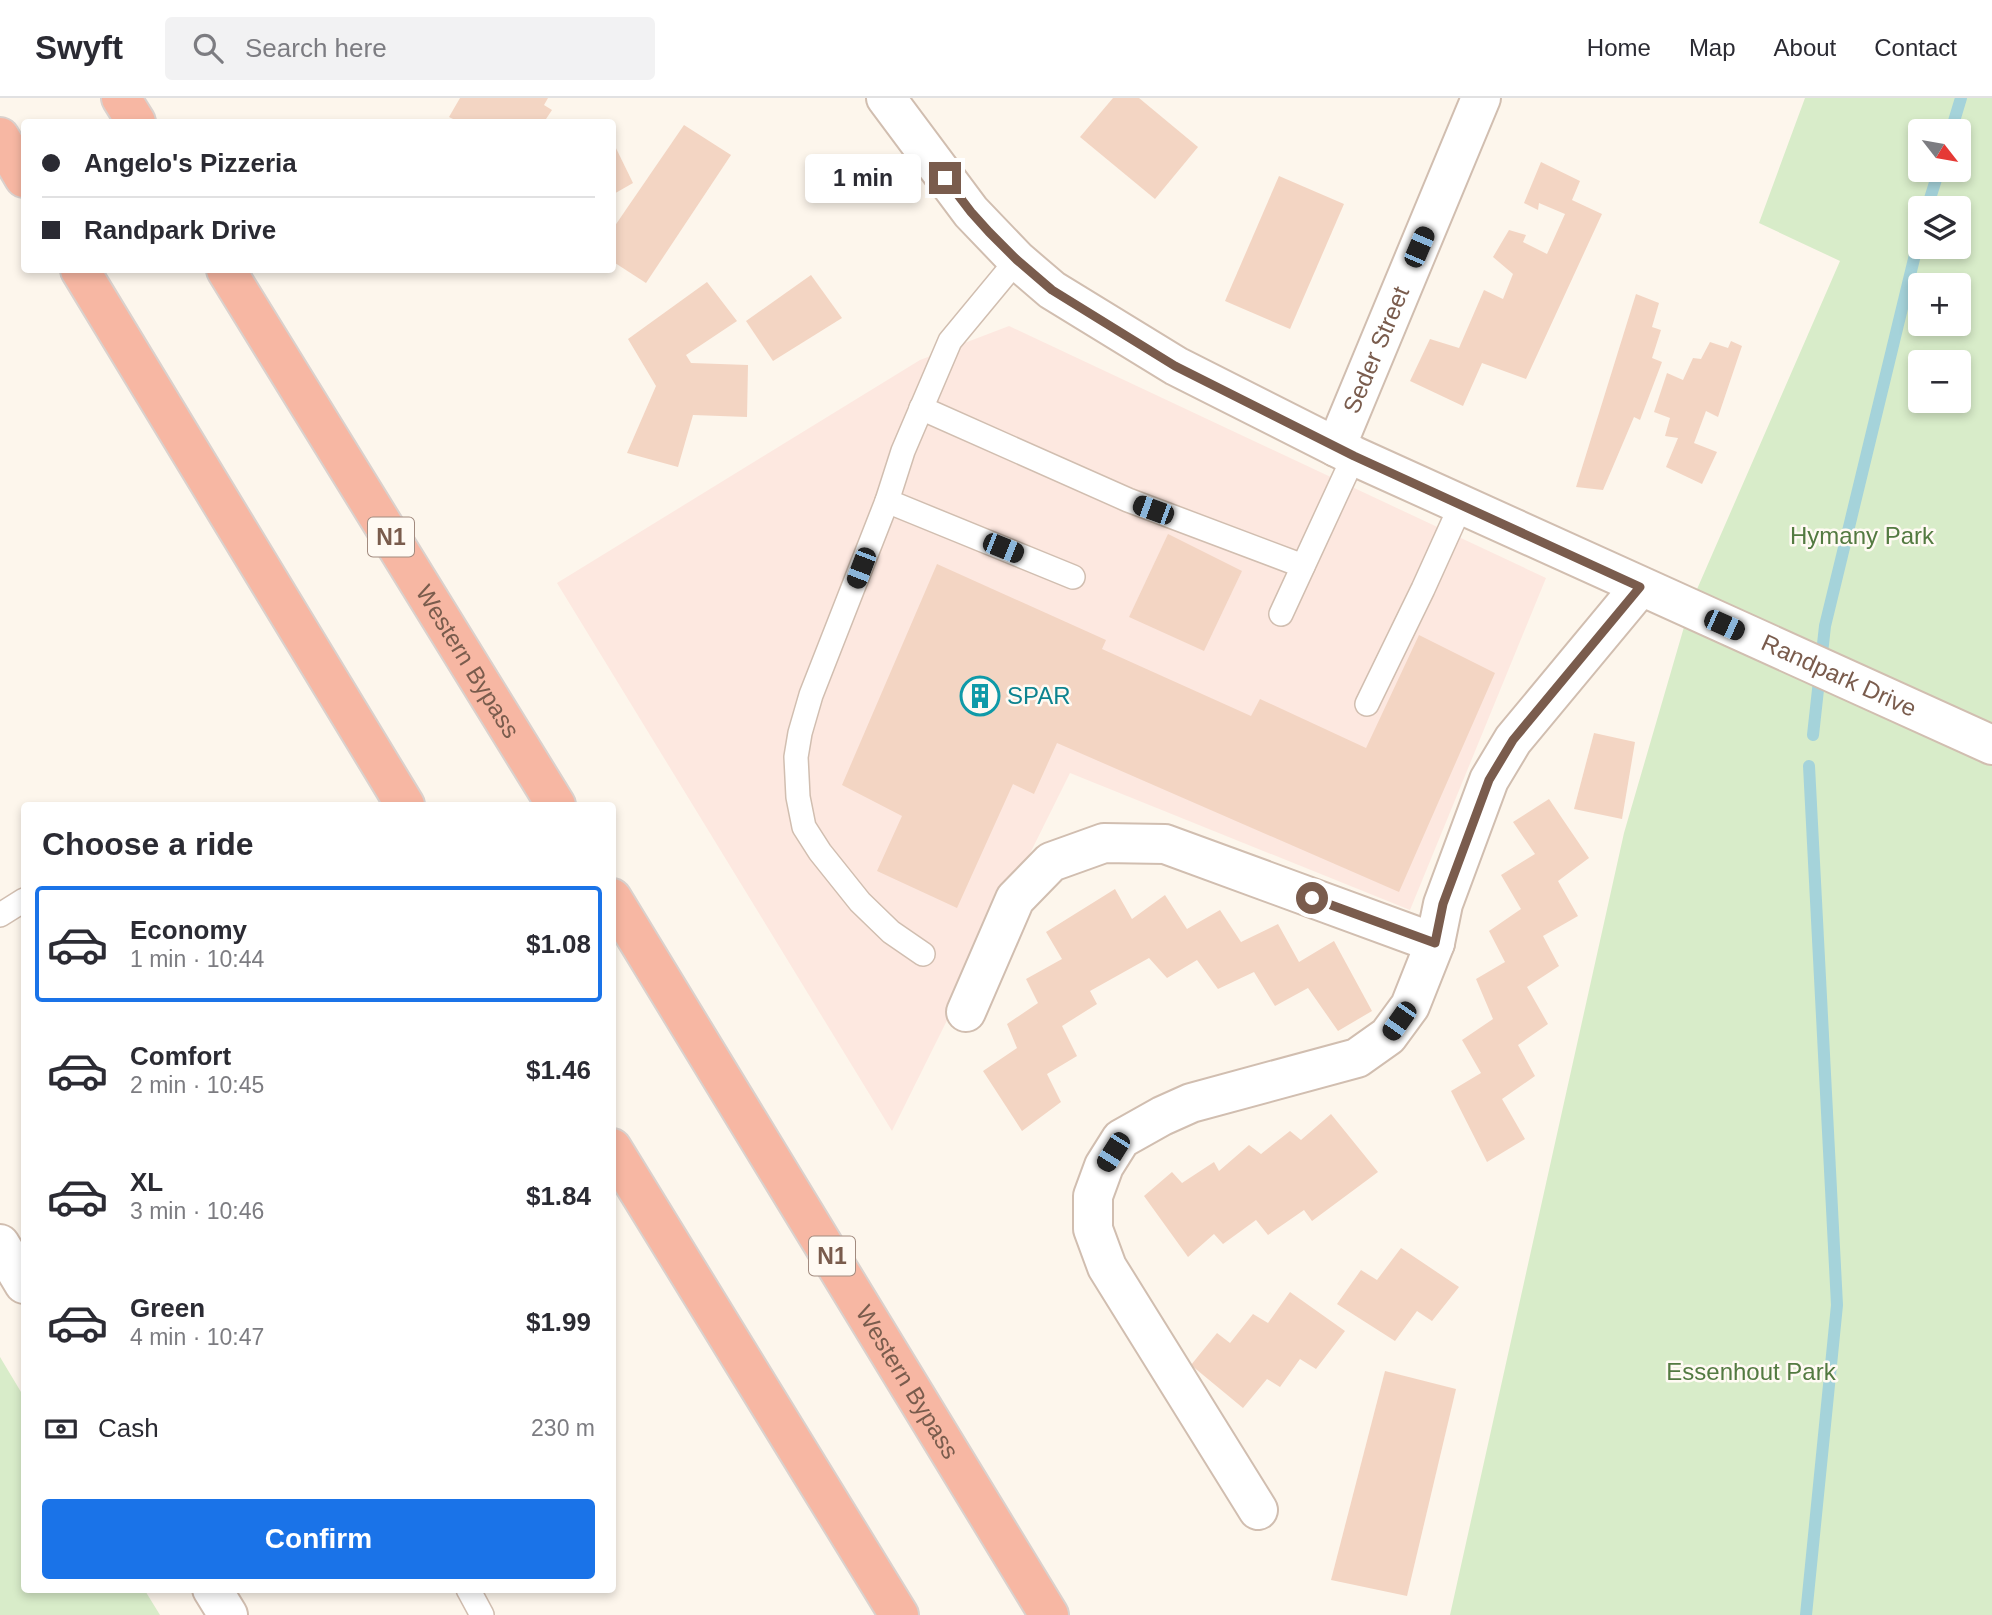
<!DOCTYPE html>
<html lang="en">
<head>
<meta charset="utf-8">
<style>
	:root { --surface:#fff; --page:#f2f2f3; --text:#2b2b33; --muted:#7c7c81; --line:#e1e1e2; --accent:#1a73e8 }
	body { margin:0; font-family:Helvetica,sans-serif; background:var(--page); color:var(--text); height:100vh; display:flex; flex-direction:column; font-size:26px; white-space:nowrap }
	* { box-sizing:border-box; margin:0 }
	p { font-size:23px; color:var(--muted) }
	.icon { flex:none; width:38px; height:38px; fill:none; stroke:currentColor; stroke-width:2; stroke-linecap:round; stroke-linejoin:round }
	.map { position:relative; flex:1; overflow:hidden }
	.drawer { position:absolute; left:21px; top:704px; width:595px; height:791px; display:flex; flex-direction:column; background:var(--surface); border-radius:7px; box-shadow:0 4px 10px #0003 }
	.drawer>* { flex:none }
	.banner { position:absolute; left:21px; top:21px; width:595px; height:154px; border-radius:7px; box-shadow:0 4px 10px #0003; display:grid; align-content:center; height:154px; padding:0 21px; background:var(--surface) }
	.needle { width:46px; rotate:121deg }
	.tools { position:absolute; left:1908px; top:21px; display:grid; gap:14px }
	.tools a { display:grid; place-items:center; width:63px; height:63px; border-radius:7px; background:var(--surface); box-shadow:0 4px 10px #0003; font-size:35px }
	.end { position:absolute; width:32px; height:32px; margin:-16px; border:9px solid #7a5c4d; background:#fff; box-shadow:0 0 0 4px #fff }
	.from { border-radius:50% }
	.bubble { position:absolute; height:49px; border-radius:7px; background:var(--surface); box-shadow:0 4px 10px #0003; font-size:23px; font-weight:600; line-height:49px; text-align:center }
	.car { position:absolute; width:21px; height:42px; margin:-21px -10px; border-radius:9px; box-shadow:0 0 5px 2px #0007; background:linear-gradient(#222 24%,#8ab4d8 0 40%,#222 0 76%,#8ab4d8 0 86%,#222 0) }
	.banner b { display:flex; align-items:center; gap:24px; height:66px; font-size:26px }
	.banner b+b { border-top:2px solid var(--line) }
	.banner i { width:18px; height:18px; background:var(--text) }
	ul { padding:0; list-style:none }
	li { display:flex; align-items:center; gap:21px; height:116px; margin:0 14px 10px; padding:0 7px; border:4px solid transparent; border-radius:7px }
	li div { flex:1 }
	li b { display:block; font-size:26px }
	li em { font-style:normal; font-weight:600 }
	li.on { border-color:var(--accent) }
	li>.icon { width:63px; height:63px; stroke-width:1.5 }
	h2 { padding:0 21px; font-size:32px; line-height:84px }
	.pay { display:flex; align-items:center; gap:18px; height:77px; padding:0 21px; font-size:26px }
	.pay p { margin-inline-start:auto }
	.primary-button { display:flex; gap:14px; margin-top:auto; padding:14px 21px }
	.primary-button a { flex:1; height:80px; border-radius:7px; background:var(--accent); color:#fff; font-size:28px; font-weight:600; line-height:80px; text-align:center }
	header { display:flex; align-items:center; gap:42px; box-sizing:border-box; height:98px; padding:0 35px; background:var(--surface); border-bottom:2px solid var(--line) }
	header strong { font-size:33px }
	nav { display:flex; gap:38px; margin-inline-start:auto; font-size:24px }
	.search { width:490px; height:63px; background:var(--page); display:flex; align-items:center; gap:18px; box-sizing:border-box; padding:0 24px; border-radius:7px; color:var(--muted); font-size:26px }
	.map>svg:first-child { display:block }
	.commercial { fill:#fde8e0 }
	.green { fill:#d8ecc9; fill-rule:evenodd }
	.lines { fill:none; stroke-linecap:round; stroke-linejoin:round }
	.stream { stroke:#a5d3da; stroke-width:12 }
	.building { fill:#f3d5c3 }
	.lane-casing { stroke:#d1beb0; stroke-width:26 }
	.street-casing { stroke:#d1beb0; stroke-width:42 }
	.highway-casing { stroke:#dad1cd; stroke-width:42 }
	.lane { stroke:#fff; stroke-width:23 }
	.street { stroke:#fff; stroke-width:38 }
	.highway { stroke:#f7b7a3; stroke-width:38 }
	.route { stroke:#7a5c4d; stroke-width:9 }
	.labels { text-anchor:middle; stroke-width:5; stroke-linejoin:round; paint-order:stroke }
	.shield { fill:#fffaf3; stroke:#a28b7f; stroke-width:2 }
	.shield-label { font-size:23px; font-weight:bold; fill:#7a5c4d }
	.street-label { font-size:24px; fill:#7a5c4d; stroke:#fffaf3 }
	.park-label { font-size:24px; fill:#537a41; stroke:#fffaf3 }
	.culture-label { font-size:24px; fill:#0d838f; stroke:#fffaf3; text-anchor:start }
</style>
</head>
<body>
<header>
<strong>Swyft</strong>
<div class="search"><svg class="icon" aria-label="search" viewBox="0 0 24 24"><circle cx="10" cy="10" r="6"/><path d="M15 15l6 6"/></svg>Search here</div>
<nav><a>Home</a><a>Map</a><a>About</a><a>Contact</a></nav>
</header>
<div class="map">
<svg width="1992" height="1517" viewBox="0 0 1992 1517">
	<rect width="100%" height="100%" fill="#fdf6ec"/>
	<!-- commercial -->
	<polygon class="commercial" points="1009,228 1546,480 1410,812 1070,675 892,1033 557,485 920,262"/>
	<!-- green -->
	<g class="green">
		<path d="M 1805,0 L 1992,0 L 1992,1517 L 1450,1517 L 1624,735 L 1691,505 L 1840,163 L 1759,125 ZM 1920,33 L 1958,33 L 1958,72 L 1920,72 ZM 1920,110 L 1958,110 L 1958,149 L 1920,149 ZM 1920,187 L 1958,187 L 1958,226 L 1920,226 ZM 1920,264 L 1958,264 L 1958,303 L 1920,303 Z"/>
		<polygon points="0,1259 24,1299 24,1491 144,1491 160,1517 0,1517"/>
	</g>
	<g class="lines">
		<!-- stream -->
		<g class="stream">
			<polyline points="1951,33 1961,0"/>
			<polyline points="1927,110 1939,72"/>
			<polyline points="1813,637 1825,528 1920,136"/>
			<polyline points="1806,1517 1837,1207 1809,668"/>
		</g>
	</g>
	<!-- building -->
	<g class="building">
		<polygon points="460,0 548,0 544,7 552,12 544,24 459,24 449,19"/>
		<polygon points="1113,0 1139,0 1198,49 1155,101 1080,39"/>
		<polygon points="684,27 731,57 646,185 612,163 612,132"/>
		<polygon points="612,42 633,85 612,97"/>
		<polygon points="1541,64 1580,83 1572,102 1602,116 1526,281 1482,265 1463,308 1410,283 1430,241 1459,250 1484,192 1503,201 1513,176 1493,159 1509,132 1526,137 1523,144 1547,156 1565,116 1539,105 1538,112 1524,105"/>
		<polygon points="1279,78 1344,106 1290,231 1225,203"/>
		<polygon points="811,177 842,220 773,263 746,223"/>
		<polygon points="707,184 737,223 686,257 691,265 748,267 747,319 693,317 678,369 627,355 656,288 628,241"/>
		<polygon points="1636,196 1659,205 1652,229 1661,232 1652,260 1662,264 1640,322 1634,319 1603,392 1576,389"/>
		<polygon points="1731,243 1742,248 1718,319 1706,313 1694,345 1717,354 1702,386 1666,369 1678,340 1665,338 1670,320 1654,314 1667,275 1683,282 1693,260 1701,261 1710,244 1728,250"/>
		<polygon points="1168,436 1242,473 1204,553 1129,519"/>
		<polygon points="937,466 1106,542 1102,551 1251,618 1260,601 1366,650 1419,537 1495,575 1399,794 1057,645 1034,696 1013,686 957,810 877,773 902,718 842,687"/>
		<polygon points="1594,635 1635,644 1622,721 1574,711"/>
		<polygon points="1549,701 1589,760 1558,783 1578,818 1543,838 1559,868 1527,889 1548,926 1518,947 1535,978 1502,1001 1525,1041 1487,1064 1451,993 1481,975 1462,942 1493,921 1476,881 1505,864 1489,833 1521,811 1501,777 1535,756 1513,724"/>
		<polygon points="1115,791 1132,821 1165,797 1187,831 1220,812 1241,844 1278,826 1299,864 1334,843 1372,913 1338,933 1308,890 1275,908 1254,874 1218,891 1197,862 1167,880 1149,860 1090,893 1097,906 1062,928 1077,958 1047,976 1061,1004 1022,1033 983,973 1017,950 1007,926 1038,905 1026,881 1062,861 1046,834"/>
		<polygon points="1331,1016 1378,1074 1312,1123 1304,1112 1268,1137 1256,1122 1223,1146 1214,1136 1188,1159 1144,1098 1172,1074 1182,1085 1214,1064 1219,1073 1249,1047 1261,1056 1290,1033 1301,1042"/>
		<polygon points="1401,1150 1459,1189 1432,1223 1417,1213 1395,1243 1337,1206 1361,1172 1377,1182"/>
		<polygon points="1290,1194 1345,1233 1316,1271 1300,1261 1280,1289 1267,1281 1243,1310 1191,1267 1217,1235 1230,1245 1253,1216 1268,1225"/>
		<polygon points="1385,1273 1456,1291 1407,1498 1331,1482"/>
	</g>
	<g class="lines">
		<defs>
			<g id="lane">
				<polyline points="921,310 1128,402 1303,468"/>
				<polyline points="887,403 1073,479"/>
				<polyline points="1281,516 1354,358"/>
				<polyline points="1367,606 1423,491 1461,407"/>
				<polyline points="0,817 24,802"/>
				<polyline points="923,856 891,834 860,804 820,754 804,729 798,699 796,659 800,635 811,597 887,403 903,353 950,243 1017,162"/>
				<polyline points="468,1491 482,1517"/>
			</g>
			<g id="street">
				<path id="s1" d="M 886,0 L 971,114 L 1017,162 L 1052,192 L 1176,268 L 1354,358 L 1992,647"/>
				<path id="s2" d="M 1336,349 L 1481,0"/>
				<polyline points="966,914 1015,801 1051,764 1104,745 1165,746 1435,845"/>
				<polyline points="0,1146 24,1186"/>
				<polyline points="1258,1412 1107,1169 1093,1131 1093,1098 1104,1068 1121,1041 1162,1018 1191,1005 1357,960 1388,938 1410,908 1435,845 1443,806 1489,682 1513,642 1640,489"/>
				<polyline points="212,1491 228,1517"/>
			</g>
			<g id="highway">
				<polyline points="121,0 136,24"/>
				<polyline points="0,39 24,80"/>
				<polyline points="80,172 405,707"/>
				<path id="s3" d="M 226,172 L 556,707"/>
				<path id="s4" d="M 612,800 L 1049,1517"/>
				<polyline points="612,1050 899,1517"/>
			</g>
		</defs>
		<!-- lane casing -->
		<use href="#lane" class="lane-casing"/>
		<!-- street casing -->
		<use href="#street" class="street-casing"/>
		<!-- highway casing -->
		<use href="#highway" class="highway-casing"/>
		<!-- lane -->
		<use href="#lane" class="lane"/>
		<!-- street -->
		<use href="#street" class="street"/>
		<!-- highway -->
		<use href="#highway" class="highway"/>
	</g>
	<g class="lines">
		<!-- route -->
		<polyline class="route" points="945,80 971,114 989,134 1017,162 1052,192 1175,268 1354,358 1640,489 1513,642 1489,682 1443,806 1435,845 1312,800"/>
	</g>
	<!-- icons -->
	<defs>
		<symbol id="building-ring" viewBox="-11 -11 22 22"><circle r="9.5" fill="#fffaf3" stroke="#0f9aa8" stroke-width="1.5"/><path d="M-4-6H4V6H1V3H-1V6H-4ZM-2.5-4.3h1.7v1.8h-1.7ZM.8-4.3h1.7v1.8H.8ZM-2.5-1h1.7V.8h-1.7ZM.8-1h1.7V.8H.8Z" fill="#0f9aa8"/></symbol>
	</defs>
	<g fill-rule="evenodd">
		<use href="#building-ring" x="958" y="576" width="44" height="44"/>
	</g>
	<g class="labels">
		<!-- shield labels -->
		<g class="shield">
			<rect x="368" y="419.5" width="46" height="39" rx="5"/>
			<rect x="809" y="1138.5" width="46" height="39" rx="5"/>
		</g>
		<g class="shield-label">
			<text x="391" y="447">N1</text>
			<text x="832" y="1166">N1</text>
		</g>
		<!-- street labels -->
		<g class="street-label">
			<text dy="8" stroke="none"><textPath href="#s2" startOffset="105">Seder Street</textPath></text>
			<text dy="8" stroke="none"><textPath href="#s3" startOffset="460">Western Bypass</textPath></text>
			<text dy="8" stroke="none"><textPath href="#s1" startOffset="1132">Randpark Drive</textPath></text>
			<text dy="8" stroke="none"><textPath href="#s4" startOffset="567">Western Bypass</textPath></text>
		</g>
		<!-- park labels -->
		<g class="park-label">
			<text x="1862" y="446">Hymany Park</text>
			<text x="1751" y="1282">Essenhout Park</text>
		</g>
		<!-- culture labels -->
		<g class="culture-label">
			<text x="1007" y="606">SPAR</text>
		</g>
	</g>
</svg>
<div class="tools">
<a><svg class="needle" viewBox="-14 -14 28 28"><path d="M0-13l5 13h-10z" fill="#e53935"/><path d="M0 13l5-13h-10z" fill="#7c7c81"/></svg></a>
<a><svg class="icon" aria-label="layers" viewBox="0 0 24 24"><path d="M12 4l9 5-9 5-9-5zM3 14l9 5 9-5"/></svg></a>
<a>+</a>
<a>−</a>
</div>
<i class="end from" style="left:1312px;top:800px"></i>
<i class="end" style="left:945px;top:80px"></i>
<div class="bubble" style="left:805px;top:56px;width:116px">1 min</div>
<i class="car" style="left:1419px;top:149px;rotate:23deg"></i>
<i class="car" style="left:1153px;top:412px;rotate:290deg"></i>
<i class="car" style="left:1003px;top:450px;rotate:112deg"></i>
<i class="car" style="left:861px;top:470px;rotate:201deg"></i>
<i class="car" style="left:1724px;top:527px;rotate:114deg"></i>
<i class="car" style="left:1399px;top:923px;rotate:215deg"></i>
<i class="car" style="left:1113px;top:1054px;rotate:212deg"></i>
<div class="banner">
<b><i class="from"></i>Angelo's Pizzeria</b>
<b><i></i>Randpark Drive</b>
</div>
<section class="drawer">
<h2>Choose a ride</h2>
<ul>
<li class="on"><svg class="icon" aria-label="car" viewBox="0 0 24 24"><path d="M5 17H2v-5l4-1 3-4h7l3 4 3 1v5h-3M9 17h6M6 11h13"/><circle cx="7" cy="17" r="2"/><circle cx="17" cy="17" r="2"/></svg><div><b>Economy</b><p>1 min · 10:44</p></div><em>$1.08</em></li>
<li><svg class="icon" aria-label="car" viewBox="0 0 24 24"><path d="M5 17H2v-5l4-1 3-4h7l3 4 3 1v5h-3M9 17h6M6 11h13"/><circle cx="7" cy="17" r="2"/><circle cx="17" cy="17" r="2"/></svg><div><b>Comfort</b><p>2 min · 10:45</p></div><em>$1.46</em></li>
<li><svg class="icon" aria-label="car" viewBox="0 0 24 24"><path d="M5 17H2v-5l4-1 3-4h7l3 4 3 1v5h-3M9 17h6M6 11h13"/><circle cx="7" cy="17" r="2"/><circle cx="17" cy="17" r="2"/></svg><div><b>XL</b><p>3 min · 10:46</p></div><em>$1.84</em></li>
<li><svg class="icon" aria-label="car" viewBox="0 0 24 24"><path d="M5 17H2v-5l4-1 3-4h7l3 4 3 1v5h-3M9 17h6M6 11h13"/><circle cx="7" cy="17" r="2"/><circle cx="17" cy="17" r="2"/></svg><div><b>Green</b><p>4 min · 10:47</p></div><em>$1.99</em></li>
</ul>
<div class="pay"><svg class="icon" aria-label="cash" viewBox="0 0 24 24"><path d="M3 7h18v10H3z"/><circle cx="12" cy="12" r="2"/></svg>Cash<p>230 m</p></div>
<div class="primary-button"><a>Confirm</a></div>
</section>
</div>
</body>
</html>
